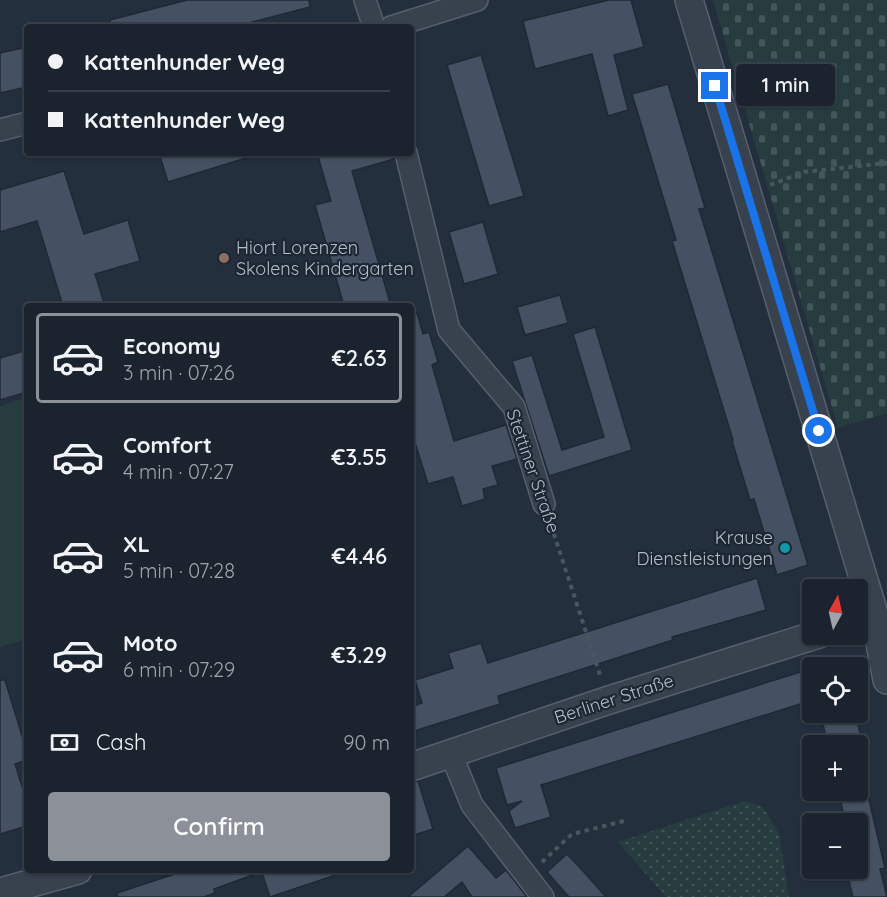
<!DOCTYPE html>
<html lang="en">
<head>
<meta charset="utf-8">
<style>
	:root { --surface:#1b232e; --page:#282f3a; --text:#f1f3f6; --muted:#a0a4aa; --line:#39404a; --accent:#8c9099 }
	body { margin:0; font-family:Quicksand,sans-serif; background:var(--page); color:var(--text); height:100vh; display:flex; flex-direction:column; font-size:22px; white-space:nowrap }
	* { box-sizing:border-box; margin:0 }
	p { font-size:20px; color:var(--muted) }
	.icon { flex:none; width:33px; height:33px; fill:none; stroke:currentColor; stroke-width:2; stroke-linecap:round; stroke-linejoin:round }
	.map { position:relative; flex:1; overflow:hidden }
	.sheet { position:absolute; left:24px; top:303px; width:390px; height:570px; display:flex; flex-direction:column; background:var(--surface); border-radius:6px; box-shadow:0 2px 4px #0004,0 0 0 2px var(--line) }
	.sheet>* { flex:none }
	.top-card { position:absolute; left:24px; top:24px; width:390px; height:132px; border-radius:6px; box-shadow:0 2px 4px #0004,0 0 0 2px var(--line); display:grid; align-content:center; height:132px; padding:0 24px; background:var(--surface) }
	.needle { width:39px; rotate:8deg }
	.fabs { position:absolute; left:802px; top:579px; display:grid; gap:12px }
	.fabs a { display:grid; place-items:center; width:66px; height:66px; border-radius:6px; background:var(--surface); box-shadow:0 2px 4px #0004,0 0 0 2px var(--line); font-size:30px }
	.end { position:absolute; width:27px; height:27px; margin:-14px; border:8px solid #1a73e8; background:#fff; box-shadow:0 0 0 3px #fff }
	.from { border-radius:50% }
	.bubble { position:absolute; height:42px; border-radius:6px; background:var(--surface); box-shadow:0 2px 4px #0004,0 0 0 2px var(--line); font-size:20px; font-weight:600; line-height:42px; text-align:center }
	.top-card b { display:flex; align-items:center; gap:21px; height:57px; font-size:22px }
	.top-card b+b { border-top:2px solid var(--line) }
	.top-card i { width:15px; height:15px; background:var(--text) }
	ul { padding:10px 0 0; list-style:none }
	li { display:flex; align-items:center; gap:18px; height:90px; margin:0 12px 9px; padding:0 12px; border:3px solid transparent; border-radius:6px }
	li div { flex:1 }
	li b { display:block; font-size:22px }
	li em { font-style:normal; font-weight:600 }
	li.selected { border-color:var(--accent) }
	li>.icon { width:54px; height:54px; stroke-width:1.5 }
	.pay { display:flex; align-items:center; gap:15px; height:66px; padding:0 24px; font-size:22px }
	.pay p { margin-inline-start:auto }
	.cta { display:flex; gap:12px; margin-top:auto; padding:12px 24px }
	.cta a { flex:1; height:69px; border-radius:6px; background:var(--accent); color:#fff; font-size:24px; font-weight:600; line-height:69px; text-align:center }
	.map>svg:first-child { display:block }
	.cemetery { fill:url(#cemetery-stones) }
	.park { fill:url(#park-dots) }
	.garden { fill:#263c3f }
	.building { fill:#455162; stroke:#1f2835; stroke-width:1.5 }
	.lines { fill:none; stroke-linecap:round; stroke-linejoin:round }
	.minor-casing { stroke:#565f6c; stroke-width:24 }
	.tertiary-casing { stroke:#565f6c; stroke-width:30 }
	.path { stroke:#44595c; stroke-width:4; stroke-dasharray:4.5 4.5; stroke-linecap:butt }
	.minor { stroke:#38414e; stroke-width:21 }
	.tertiary { stroke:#38414e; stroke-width:27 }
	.route { stroke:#1a73e8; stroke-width:8 }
	.education-dot { fill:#8d6e63; stroke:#1d2633; stroke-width:2 }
	.culture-dot { fill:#0f9aa8; stroke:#1d2633; stroke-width:2 }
	.labels { text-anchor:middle; stroke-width:4.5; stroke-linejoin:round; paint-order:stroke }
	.poi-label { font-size:18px; fill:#b4bcc9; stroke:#1d2633; text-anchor:start }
	.street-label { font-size:18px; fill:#b4bcc9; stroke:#1d2633 }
</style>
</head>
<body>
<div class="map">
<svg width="887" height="897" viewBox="0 0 887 897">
	<defs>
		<pattern id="cemetery-stones" width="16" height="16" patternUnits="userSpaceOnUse" patternTransform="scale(1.5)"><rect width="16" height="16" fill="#263c3f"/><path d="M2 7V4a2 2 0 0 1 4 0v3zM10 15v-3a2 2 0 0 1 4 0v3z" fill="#435659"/></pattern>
		<pattern id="park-dots" width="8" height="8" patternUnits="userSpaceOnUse" patternTransform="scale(1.5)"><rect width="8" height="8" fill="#263c3f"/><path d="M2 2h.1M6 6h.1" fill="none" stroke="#435659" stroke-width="1.8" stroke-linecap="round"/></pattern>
	</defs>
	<rect width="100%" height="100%" fill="#242f3e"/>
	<!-- cemetery -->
	<polygon class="cemetery" points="713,0 887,0 887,413 838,428"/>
	<!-- park -->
	<polygon class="park" points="745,801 763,807 779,834 789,897 666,897 618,842"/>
	<!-- garden -->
	<polygon class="garden" points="27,397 27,639 0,647 0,406"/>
	<!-- building -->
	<g class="building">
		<polygon points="187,0 309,0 310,7 233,27 111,27 110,20"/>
		<polygon points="609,0 631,0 644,47 614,55 628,110 608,116 592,54 535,69 523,21"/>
		<polygon points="27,47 27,87 0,93 0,53"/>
		<polygon points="481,55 524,196 489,206 447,65"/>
		<polygon points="668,84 705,208 699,209 808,565 777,575 754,499 750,500 732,441 733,440 672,241 676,240 632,94"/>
		<polygon points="159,153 245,153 246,158 168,182"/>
		<polygon points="317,153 394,153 394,159 352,171 391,306 344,306 315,205 331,201"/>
		<polygon points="64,171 84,234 128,220 140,261 95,274 105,306 63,306 37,221 0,232 0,190"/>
		<polygon points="483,222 498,274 464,284 449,232"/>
		<polygon points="560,295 568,323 525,335 517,307"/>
		<polygon points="417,313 423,334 429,332 438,362 432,365 454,441 506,425 517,459 492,466 498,485 483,489 485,499 462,506 453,477 428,484 411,430 411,314"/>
		<polygon points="595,327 632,450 549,476 512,361 532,355 562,450 604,437 573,334"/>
		<polygon points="27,350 27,392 0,400 0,358"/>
		<polygon points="757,578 766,610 672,637 673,640 498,696 500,704 411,732 411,707 422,703 415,680 453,668 448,653 481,643 488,663"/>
		<polygon points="813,668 813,700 541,785 551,817 515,828 509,811 522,801 507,805 496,768"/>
		<polygon points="0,680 5,680 27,752 27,760 15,764 27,802 27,826 0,834"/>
		<polygon points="820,712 855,712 863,746 828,746"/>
		<polygon points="418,781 433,829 411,836 411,782"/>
		<polygon points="866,787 885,868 880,869 887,897 853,897 848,877 855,875 853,868 858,868 858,824 846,824 838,790 858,790 858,788"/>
		<polygon points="468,846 496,878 506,870 527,897 472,897 462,882 444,897 408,897"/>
		<polygon points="567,854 583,871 606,897 569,897 547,872"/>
		<polygon points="187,870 258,870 258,873 214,889 215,893 204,897 118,897 117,893"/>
		<polygon points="261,870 339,870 339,874 270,897"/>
	</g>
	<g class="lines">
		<defs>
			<g id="minor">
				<polyline points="365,0 374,27"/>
				<polyline points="391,27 477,0"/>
				<polyline points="0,130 27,123"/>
				<polyline points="406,153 449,330 514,407 544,504"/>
				<polyline points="451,754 472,805 543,897"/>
			</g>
			<g id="tertiary">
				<polyline points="689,0 875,617 887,680"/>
				<polyline points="411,767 609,700 819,634"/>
				<polyline points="0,892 78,870"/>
			</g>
		</defs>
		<!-- minor casing -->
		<use href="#minor" class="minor-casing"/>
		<!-- tertiary casing -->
		<use href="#tertiary" class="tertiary-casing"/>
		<!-- path -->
		<g class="path">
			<polyline points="770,185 804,172 887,163"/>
			<polyline points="551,525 601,678"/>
			<polyline points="542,862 572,834 624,821"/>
		</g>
		<!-- minor -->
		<use href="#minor" class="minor"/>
		<!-- tertiary -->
		<use href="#tertiary" class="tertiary"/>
	</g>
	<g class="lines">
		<!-- route -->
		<polyline class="route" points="715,86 819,431"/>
	</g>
	<!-- markers -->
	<circle class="education-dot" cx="224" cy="258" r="6"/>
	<circle class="culture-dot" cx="785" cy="548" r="6"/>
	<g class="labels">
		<!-- poi labels -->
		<g class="poi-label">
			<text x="236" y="254">Hiort Lorenzen<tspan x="236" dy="21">Skolens Kindergarten</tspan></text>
			<text x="773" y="544" text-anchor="end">Krause<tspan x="773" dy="21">Dienstleistungen</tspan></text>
		</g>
		<!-- street labels -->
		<g class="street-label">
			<text transform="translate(533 471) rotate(71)" y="6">Stettiner Straße</text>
			<text transform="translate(614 699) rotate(-18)" y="6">Berliner Straße</text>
		</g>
	</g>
</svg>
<div class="fabs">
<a><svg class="needle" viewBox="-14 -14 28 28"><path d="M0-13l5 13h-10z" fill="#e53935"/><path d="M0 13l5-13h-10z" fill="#a0a4aa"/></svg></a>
<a><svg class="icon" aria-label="locate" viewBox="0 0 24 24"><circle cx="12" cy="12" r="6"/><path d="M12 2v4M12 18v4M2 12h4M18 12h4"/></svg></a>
<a>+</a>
<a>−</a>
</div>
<i class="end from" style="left:819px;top:431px"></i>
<i class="end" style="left:715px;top:86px"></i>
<div class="bubble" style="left:736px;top:64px;width:99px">1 min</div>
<div class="top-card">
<b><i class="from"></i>Kattenhunder Weg</b>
<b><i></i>Kattenhunder Weg</b>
</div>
<section class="sheet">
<ul>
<li class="selected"><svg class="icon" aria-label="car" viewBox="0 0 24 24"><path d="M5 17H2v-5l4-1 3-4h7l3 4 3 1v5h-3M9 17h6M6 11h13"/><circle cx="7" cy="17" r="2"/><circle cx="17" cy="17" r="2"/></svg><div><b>Economy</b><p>3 min · 07:26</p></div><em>€2.63</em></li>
<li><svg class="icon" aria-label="car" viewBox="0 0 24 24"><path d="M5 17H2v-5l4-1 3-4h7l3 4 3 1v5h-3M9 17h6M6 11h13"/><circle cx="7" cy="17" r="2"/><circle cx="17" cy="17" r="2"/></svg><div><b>Comfort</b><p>4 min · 07:27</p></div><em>€3.55</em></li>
<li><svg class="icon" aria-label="car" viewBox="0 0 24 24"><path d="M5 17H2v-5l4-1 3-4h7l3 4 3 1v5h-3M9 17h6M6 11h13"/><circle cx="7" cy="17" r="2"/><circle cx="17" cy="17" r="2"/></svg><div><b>XL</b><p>5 min · 07:28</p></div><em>€4.46</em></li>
<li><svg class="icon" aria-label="car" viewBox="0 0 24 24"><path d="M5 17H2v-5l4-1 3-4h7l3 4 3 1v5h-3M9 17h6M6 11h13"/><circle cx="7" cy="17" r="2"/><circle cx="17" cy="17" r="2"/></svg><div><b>Moto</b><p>6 min · 07:29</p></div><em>€3.29</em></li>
</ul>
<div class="pay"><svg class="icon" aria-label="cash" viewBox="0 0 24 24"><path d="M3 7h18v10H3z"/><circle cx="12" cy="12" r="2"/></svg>Cash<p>90 m</p></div>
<div class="cta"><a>Confirm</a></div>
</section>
</div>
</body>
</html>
